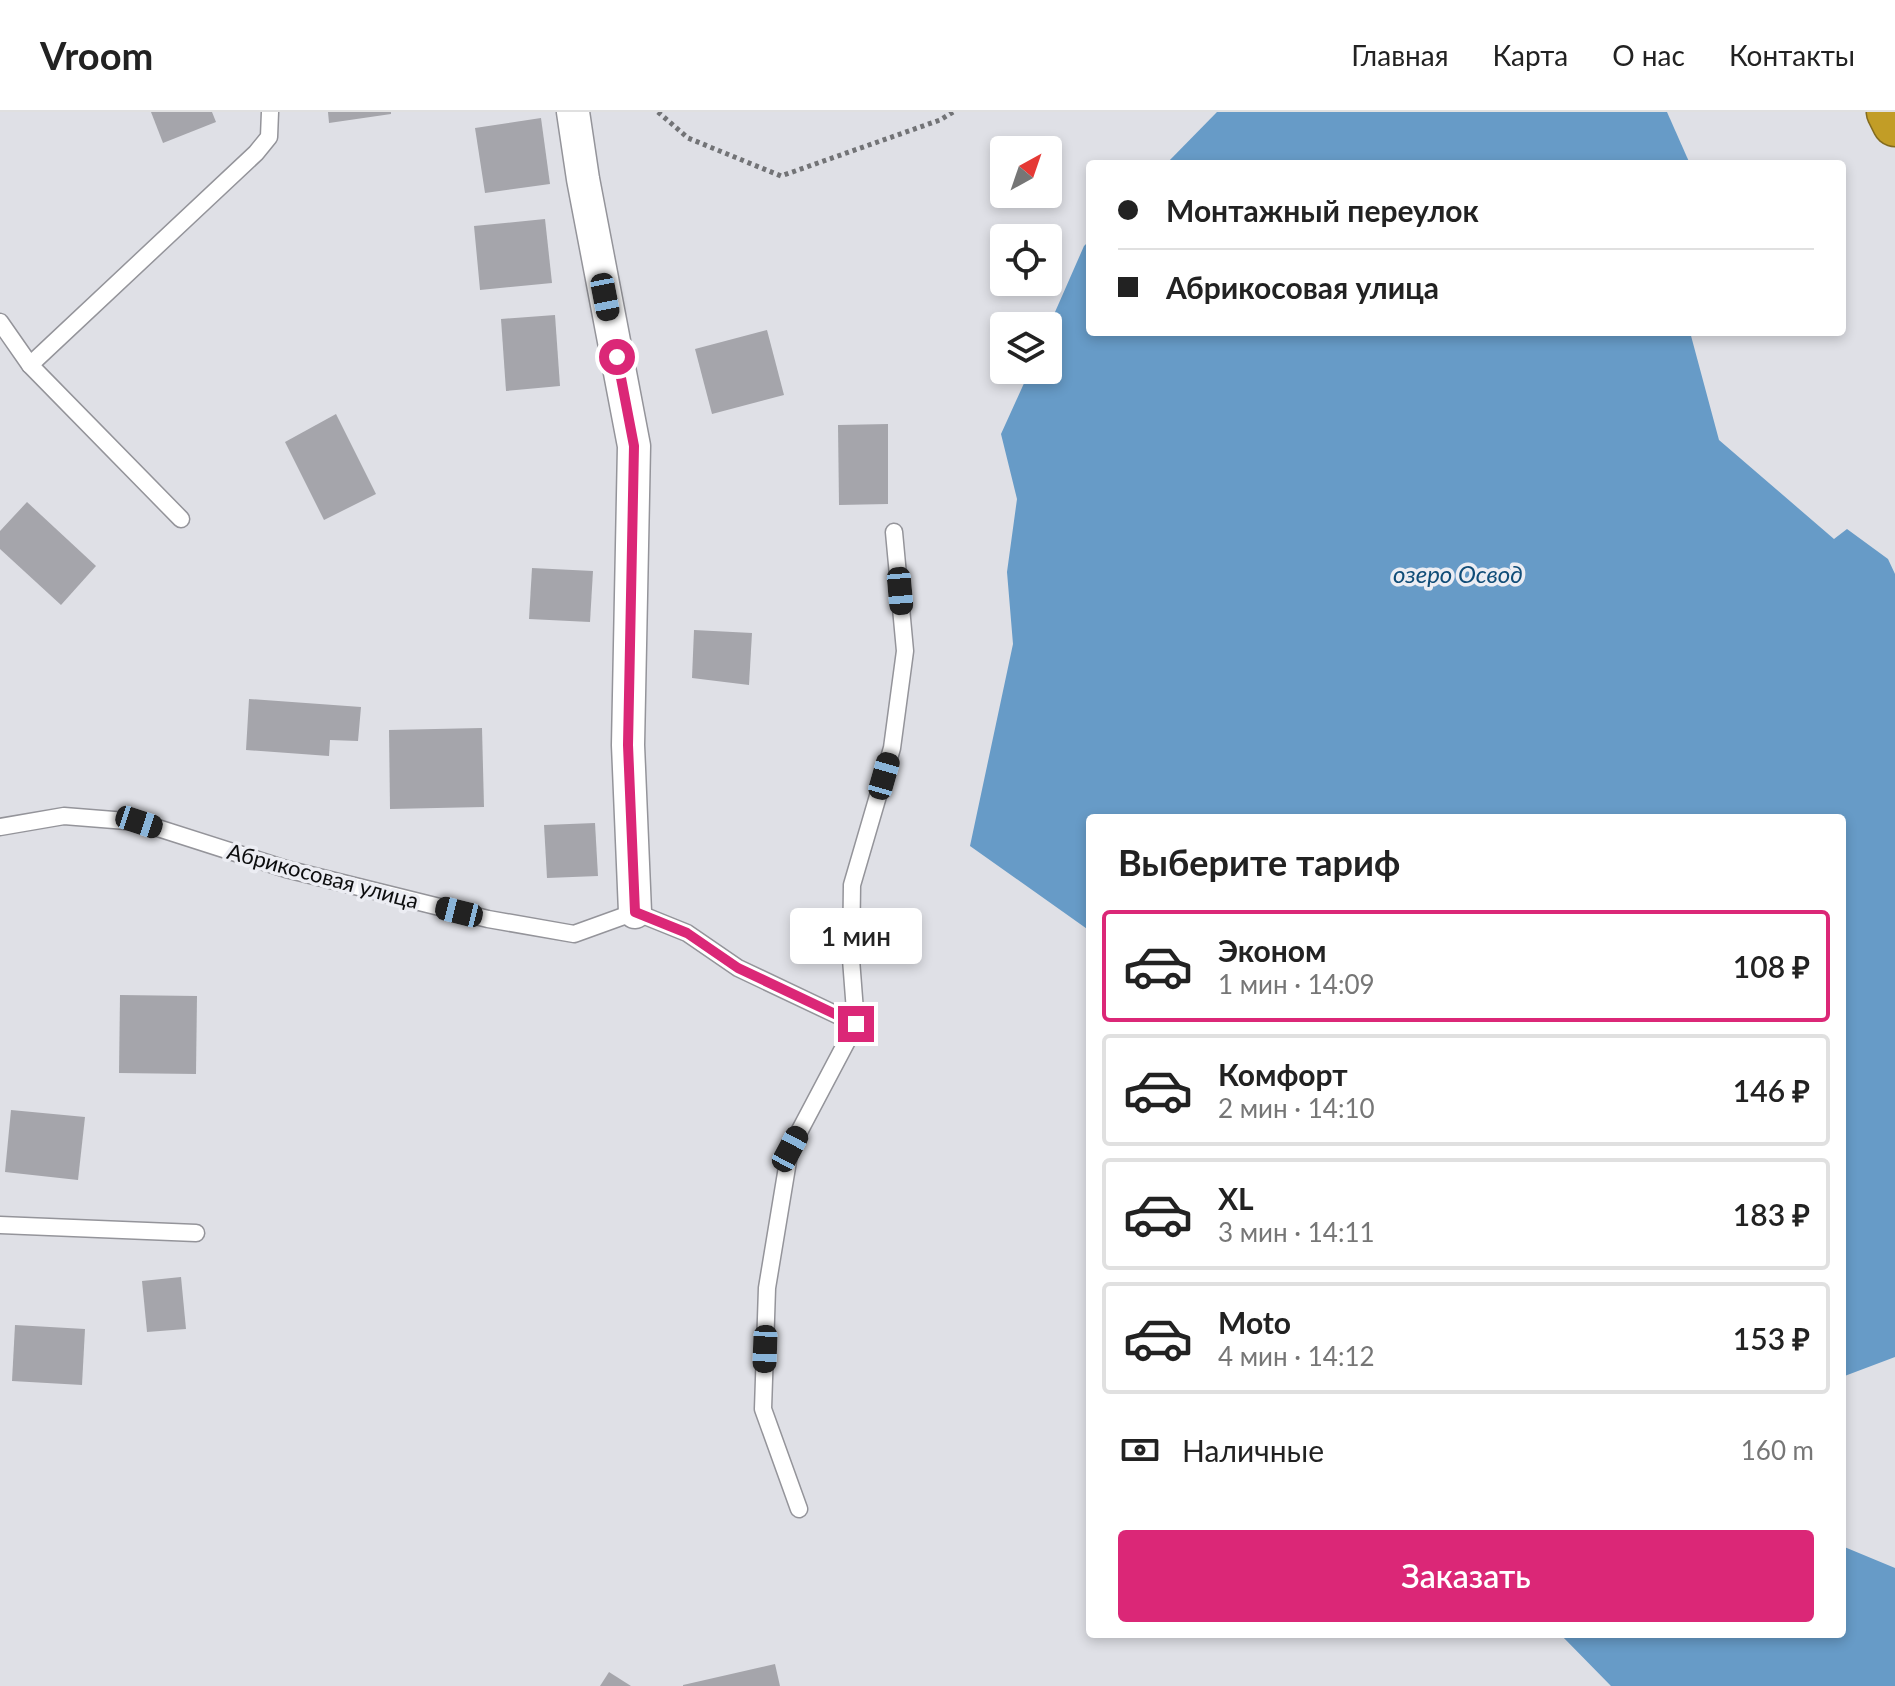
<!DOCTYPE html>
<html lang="ru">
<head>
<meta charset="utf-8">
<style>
	:root { --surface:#fff; --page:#f2f2f2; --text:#222; --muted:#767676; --line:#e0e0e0; --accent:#db2777 }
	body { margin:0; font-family:Lato,sans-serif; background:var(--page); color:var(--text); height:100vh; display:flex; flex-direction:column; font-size:30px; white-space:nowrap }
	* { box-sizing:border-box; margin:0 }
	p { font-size:26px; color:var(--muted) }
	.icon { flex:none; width:44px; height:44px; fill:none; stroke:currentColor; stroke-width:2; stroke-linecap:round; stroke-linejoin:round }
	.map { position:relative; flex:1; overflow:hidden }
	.panel { position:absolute; left:1086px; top:702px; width:760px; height:824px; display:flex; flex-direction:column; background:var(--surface); border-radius:8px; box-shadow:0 4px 12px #0003 }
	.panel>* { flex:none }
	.top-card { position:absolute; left:1086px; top:48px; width:760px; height:176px; border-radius:8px; box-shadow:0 4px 12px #0003; display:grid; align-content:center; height:176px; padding:0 32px; background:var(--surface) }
	.needle { width:52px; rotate:40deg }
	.fabs { position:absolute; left:990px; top:24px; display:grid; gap:16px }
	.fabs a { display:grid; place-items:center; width:72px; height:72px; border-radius:8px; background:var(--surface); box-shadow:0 4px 12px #0003; font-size:40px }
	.end { position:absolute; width:36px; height:36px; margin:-18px; border:10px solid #db2777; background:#fff; box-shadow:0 0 0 4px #fff }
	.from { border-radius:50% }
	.bubble { position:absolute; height:56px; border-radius:8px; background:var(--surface); box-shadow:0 4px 12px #0003; font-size:26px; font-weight:600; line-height:56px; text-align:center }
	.car { position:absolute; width:24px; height:48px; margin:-24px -12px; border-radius:10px; box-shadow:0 0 6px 2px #0007; background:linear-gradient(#222 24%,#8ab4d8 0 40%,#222 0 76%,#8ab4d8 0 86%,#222 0) }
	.top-card b { display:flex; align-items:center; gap:28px; height:76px; font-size:30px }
	.top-card b+b { border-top:2px solid var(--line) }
	.top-card i { width:20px; height:20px; background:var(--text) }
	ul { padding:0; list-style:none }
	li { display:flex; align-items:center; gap:24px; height:112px; margin:0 16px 12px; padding:0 16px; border:4px solid var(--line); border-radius:8px }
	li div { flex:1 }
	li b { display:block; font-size:30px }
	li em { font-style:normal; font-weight:600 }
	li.current { border-color:var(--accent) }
	li>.icon { width:72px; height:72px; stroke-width:1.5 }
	h2 { padding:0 32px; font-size:36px; line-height:96px }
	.pay { display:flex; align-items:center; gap:20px; height:88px; padding:0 32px; font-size:30px }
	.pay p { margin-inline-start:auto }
	.primary-button { display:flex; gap:16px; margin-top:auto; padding:16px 32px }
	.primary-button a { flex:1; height:92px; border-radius:8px; background:var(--accent); color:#fff; font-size:32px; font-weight:600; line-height:92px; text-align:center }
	header { display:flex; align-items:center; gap:48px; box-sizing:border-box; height:112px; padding:0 40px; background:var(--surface); border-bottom:2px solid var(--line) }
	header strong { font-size:38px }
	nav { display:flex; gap:44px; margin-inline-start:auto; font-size:28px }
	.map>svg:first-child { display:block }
	.water { fill:#679bc7 }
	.building { fill:#a5a5ab }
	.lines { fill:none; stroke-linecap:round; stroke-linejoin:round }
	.lane-casing { stroke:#94949a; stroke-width:19 }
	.street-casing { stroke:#94949a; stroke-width:35 }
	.highway-casing { stroke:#836b1e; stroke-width:47 }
	.path { stroke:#727376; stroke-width:5; stroke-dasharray:4 4; stroke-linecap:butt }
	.lane { stroke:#fff; stroke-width:16 }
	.street { stroke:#fff; stroke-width:32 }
	.highway { stroke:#c29d26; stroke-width:44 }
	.route { stroke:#db2777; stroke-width:10 }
	.labels { text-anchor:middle; stroke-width:7; stroke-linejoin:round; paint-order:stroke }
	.street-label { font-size:22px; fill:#0d0e0f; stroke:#ecedf3 }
	.water-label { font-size:24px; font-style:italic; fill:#104d78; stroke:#ecedf3 }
</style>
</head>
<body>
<header>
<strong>Vroom</strong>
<nav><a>Главная</a><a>Карта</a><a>О нас</a><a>Контакты</a></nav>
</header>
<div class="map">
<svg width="1895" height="1574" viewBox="0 0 1895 1574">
	<rect width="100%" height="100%" fill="#dfe0e6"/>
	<!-- water -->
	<g class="water">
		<polygon points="1217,0 1667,0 1690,52 1166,52"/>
		<polygon points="1090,128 1090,220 1690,220 1719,328 1834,427 1847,417 1888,447 1895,462 1895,1245 1842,1265 1842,706 1090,706 1090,819 970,734 1013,532 1007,460 1017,387 1001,322 1030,258 1048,258 1048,216 1084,134"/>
		<polygon points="1842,1434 1895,1456 1895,1574 1611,1574 1560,1522 1842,1522"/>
	</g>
	<!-- building -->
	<g class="building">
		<polygon points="151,0 212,0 216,10 163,31"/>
		<polygon points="328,0 391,0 391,2 329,11"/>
		<polygon points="541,6 550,72 485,81 475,16"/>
		<polygon points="545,107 552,171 480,178 474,114"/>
		<polygon points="555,203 560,274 506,279 501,207"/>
		<polygon points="767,218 784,283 712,302 695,237"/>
		<polygon points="336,302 376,382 324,408 285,330"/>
		<polygon points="888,312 888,392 839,393 838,313"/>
		<polygon points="27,390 96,454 61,493 0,437 0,419"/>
		<polygon points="532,456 593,459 590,510 529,507"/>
		<polygon points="694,518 752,521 749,573 692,566"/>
		<polygon points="249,587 361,595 358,629 330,628 329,644 246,638"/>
		<polygon points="482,616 484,695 390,697 389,618"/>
		<polygon points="595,711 598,764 547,766 544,713"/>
		<polygon points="120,883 197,884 196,962 119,961"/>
		<polygon points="11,998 85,1005 78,1068 5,1060"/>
		<polygon points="181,1165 186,1217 147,1220 142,1169"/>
		<polygon points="15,1213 85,1217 82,1273 12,1269"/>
		<polygon points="775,1552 780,1574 683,1574 683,1573"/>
		<polygon points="609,1560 631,1574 600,1574"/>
	</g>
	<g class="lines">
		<defs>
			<g id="lane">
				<polyline points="0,210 30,253 181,407"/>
				<polyline points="30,253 256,41 269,25 270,0"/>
				<polyline points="0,715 64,704 139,710 286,757 488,807 574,822 635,800 687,821 738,856 856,912"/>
				<polyline points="0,1113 196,1121"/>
				<polyline points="799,1397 763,1297 767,1176 790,1037 856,912 851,847 852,773 892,636 905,539 894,420"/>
			</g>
			<polyline id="street" points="573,0 583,67 634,334 628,633 635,800"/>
			<polyline id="highway" points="1889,0 1895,12"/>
		</defs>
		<!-- lane casing -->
		<use href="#lane" class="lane-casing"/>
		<!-- street casing -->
		<use href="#street" class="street-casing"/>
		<!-- highway casing -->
		<use href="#highway" class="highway-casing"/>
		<!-- path -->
		<polyline class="path" points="658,0 688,26 781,64 940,8 953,0"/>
		<!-- lane -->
		<use href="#lane" class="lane"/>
		<!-- street -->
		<use href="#street" class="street"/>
		<!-- highway -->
		<use href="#highway" class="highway"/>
	</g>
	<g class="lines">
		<!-- route -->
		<polyline class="route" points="617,245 634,334 628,633 635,800 687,821 738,856 856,912"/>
	</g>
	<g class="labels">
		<!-- street labels -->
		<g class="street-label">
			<text transform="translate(323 764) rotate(15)" y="8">Абрикосовая улица</text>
		</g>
		<!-- water labels -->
		<g class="water-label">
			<text x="1458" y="471">озеро Освод</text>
		</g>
	</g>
</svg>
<div class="fabs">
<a><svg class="needle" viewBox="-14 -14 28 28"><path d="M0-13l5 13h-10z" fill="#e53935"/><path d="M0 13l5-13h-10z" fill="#767676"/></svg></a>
<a><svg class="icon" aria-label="locate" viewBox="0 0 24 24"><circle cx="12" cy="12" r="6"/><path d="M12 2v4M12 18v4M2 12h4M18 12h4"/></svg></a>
<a><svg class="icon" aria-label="layers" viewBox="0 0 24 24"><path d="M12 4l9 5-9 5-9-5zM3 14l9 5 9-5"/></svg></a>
</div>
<i class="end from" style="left:617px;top:245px"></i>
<i class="end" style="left:856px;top:912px"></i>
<div class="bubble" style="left:790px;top:796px;width:132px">1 мин</div>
<i class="car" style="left:605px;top:185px;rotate:169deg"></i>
<i class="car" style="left:900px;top:479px;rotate:175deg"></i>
<i class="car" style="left:884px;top:664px;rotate:16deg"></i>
<i class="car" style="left:139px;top:710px;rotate:108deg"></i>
<i class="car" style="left:459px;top:800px;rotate:284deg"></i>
<i class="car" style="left:790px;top:1037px;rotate:28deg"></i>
<i class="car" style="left:765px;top:1237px;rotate:182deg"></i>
<div class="top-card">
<b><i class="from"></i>Монтажный переулок</b>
<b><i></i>Абрикосовая улица</b>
</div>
<section class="panel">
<h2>Выберите тариф</h2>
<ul>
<li class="current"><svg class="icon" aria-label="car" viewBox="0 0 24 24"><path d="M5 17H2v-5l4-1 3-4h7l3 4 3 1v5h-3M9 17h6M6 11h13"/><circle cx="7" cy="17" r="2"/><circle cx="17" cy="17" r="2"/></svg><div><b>Эконом</b><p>1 мин · 14:09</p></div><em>108 ₽</em></li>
<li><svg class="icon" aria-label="car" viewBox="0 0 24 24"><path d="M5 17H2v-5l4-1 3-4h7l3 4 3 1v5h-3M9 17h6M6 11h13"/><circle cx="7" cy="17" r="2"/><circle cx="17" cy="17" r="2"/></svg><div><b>Комфорт</b><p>2 мин · 14:10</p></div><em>146 ₽</em></li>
<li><svg class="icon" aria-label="car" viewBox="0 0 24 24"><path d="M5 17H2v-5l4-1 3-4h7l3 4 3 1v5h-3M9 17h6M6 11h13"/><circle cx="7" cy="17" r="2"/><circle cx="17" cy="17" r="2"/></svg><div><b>XL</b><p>3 мин · 14:11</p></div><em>183 ₽</em></li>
<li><svg class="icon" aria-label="car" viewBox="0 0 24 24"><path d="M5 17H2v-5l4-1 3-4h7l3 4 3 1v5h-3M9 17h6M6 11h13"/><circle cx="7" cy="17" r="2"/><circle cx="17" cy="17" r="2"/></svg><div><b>Moto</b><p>4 мин · 14:12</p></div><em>153 ₽</em></li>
</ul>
<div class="pay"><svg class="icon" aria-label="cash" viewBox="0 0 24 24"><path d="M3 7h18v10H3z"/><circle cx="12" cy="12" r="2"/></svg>Наличные<p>160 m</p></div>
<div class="primary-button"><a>Заказать</a></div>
</section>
</div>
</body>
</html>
